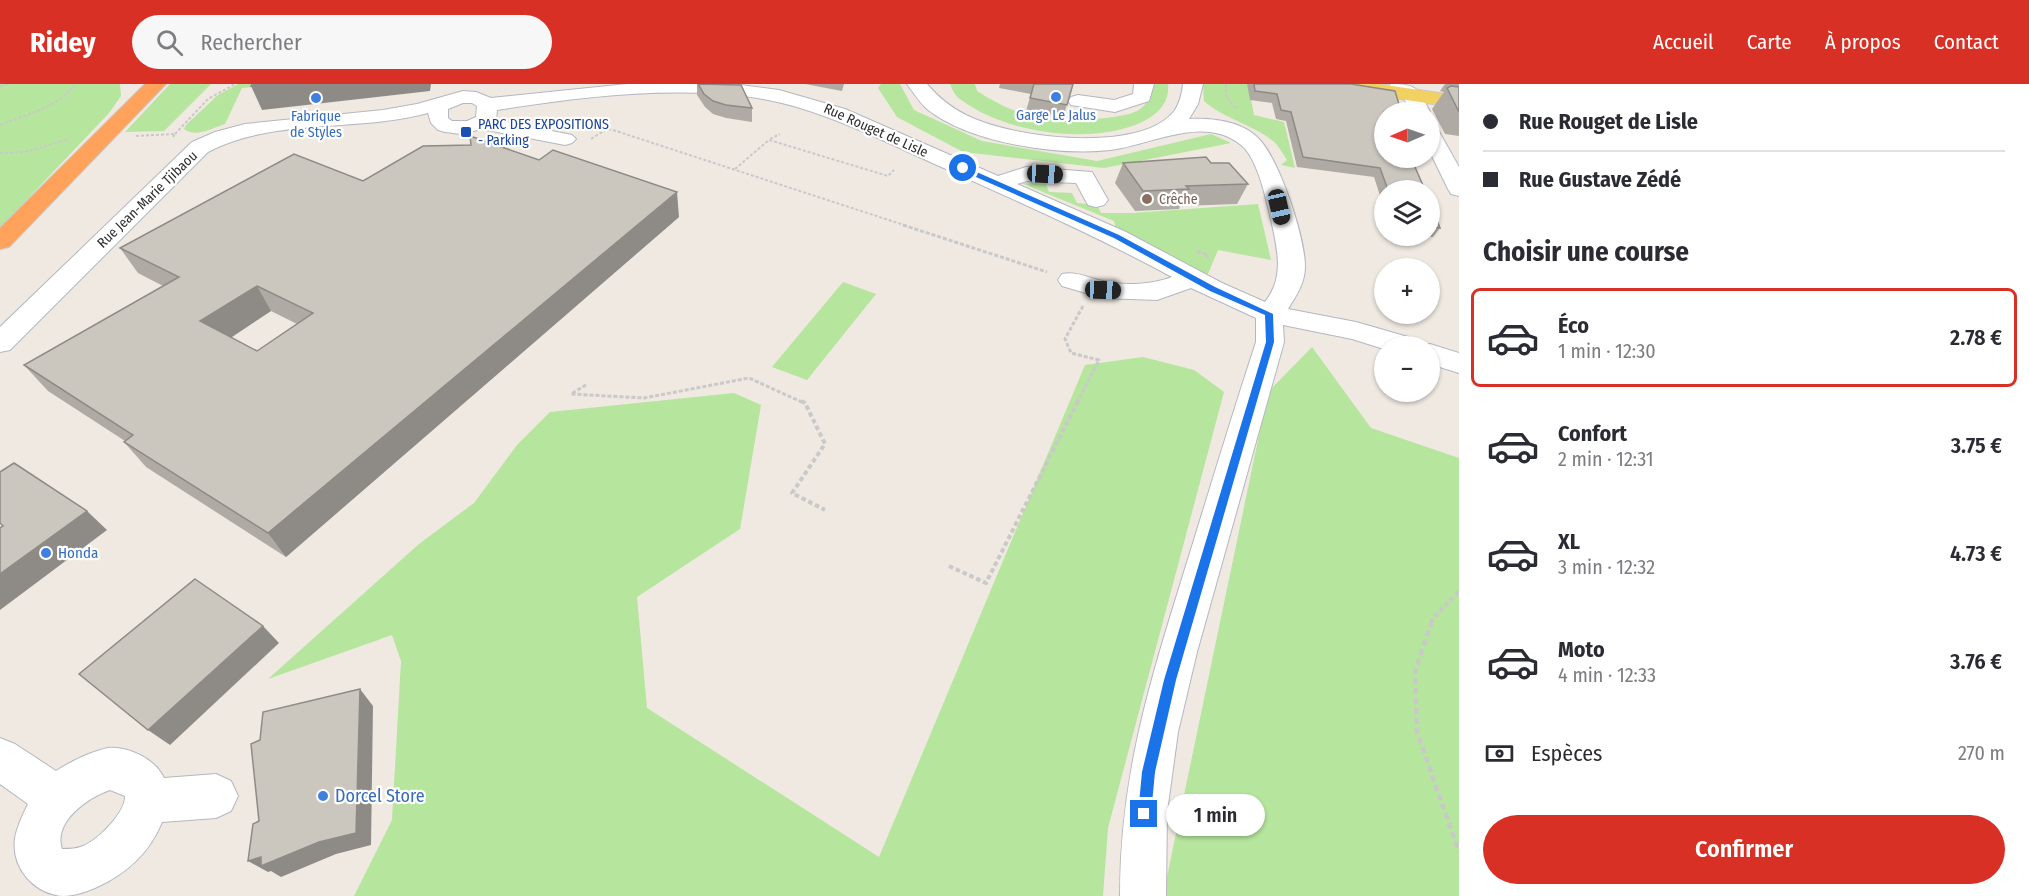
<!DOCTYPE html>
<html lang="fr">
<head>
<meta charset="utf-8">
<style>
	:root { --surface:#fff; --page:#f7f7f7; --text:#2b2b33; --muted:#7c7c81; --line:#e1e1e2; --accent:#d93025 }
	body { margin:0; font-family:"Fira Sans Condensed",sans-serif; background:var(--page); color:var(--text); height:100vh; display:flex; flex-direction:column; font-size:22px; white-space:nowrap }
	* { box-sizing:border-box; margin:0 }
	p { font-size:20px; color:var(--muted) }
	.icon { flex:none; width:33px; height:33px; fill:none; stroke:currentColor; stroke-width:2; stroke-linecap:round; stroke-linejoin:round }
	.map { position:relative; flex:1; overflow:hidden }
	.sheet { display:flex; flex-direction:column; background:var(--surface); width:570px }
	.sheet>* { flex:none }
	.guide { display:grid; align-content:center; height:132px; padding:0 24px; background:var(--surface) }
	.needle { width:39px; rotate:268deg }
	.tools { position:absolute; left:1374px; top:18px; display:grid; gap:12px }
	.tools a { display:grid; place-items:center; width:66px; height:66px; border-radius:50%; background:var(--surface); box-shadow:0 2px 4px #0004; font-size:30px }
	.end { position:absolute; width:27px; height:27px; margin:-14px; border:8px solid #1a73e8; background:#fff; box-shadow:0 0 0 3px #fff }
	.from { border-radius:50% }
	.bubble { position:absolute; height:42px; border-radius:21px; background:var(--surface); box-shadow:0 2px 4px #0004; font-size:20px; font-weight:600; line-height:42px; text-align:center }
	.car { position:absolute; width:18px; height:36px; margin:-18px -9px; border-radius:8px; box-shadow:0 0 4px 2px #0007; background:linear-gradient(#222 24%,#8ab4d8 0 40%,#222 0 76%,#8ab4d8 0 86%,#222 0) }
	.guide b { display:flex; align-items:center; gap:21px; height:57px; font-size:22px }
	.guide b+b { border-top:2px solid var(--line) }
	.guide i { width:15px; height:15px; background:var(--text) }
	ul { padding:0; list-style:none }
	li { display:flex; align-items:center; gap:18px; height:99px; margin:0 12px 9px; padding:0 12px; border:3px solid transparent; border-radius:9px }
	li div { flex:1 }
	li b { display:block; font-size:22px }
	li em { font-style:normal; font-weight:600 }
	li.active { border-color:var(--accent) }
	li>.icon { width:54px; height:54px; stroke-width:1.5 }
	h2 { padding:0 24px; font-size:27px; line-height:72px }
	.pay { display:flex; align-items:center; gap:15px; height:66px; padding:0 24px; font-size:22px }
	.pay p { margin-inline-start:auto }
	.primary-button { display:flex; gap:12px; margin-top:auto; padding:12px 24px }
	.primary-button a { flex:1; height:69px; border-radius:36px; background:var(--accent); color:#fff; font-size:24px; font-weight:600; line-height:69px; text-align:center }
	header { display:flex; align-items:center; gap:36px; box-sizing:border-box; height:84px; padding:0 30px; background:var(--accent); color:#fff }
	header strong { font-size:28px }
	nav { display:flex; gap:33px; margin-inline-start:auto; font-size:21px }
	.search { width:420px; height:54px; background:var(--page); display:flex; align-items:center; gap:15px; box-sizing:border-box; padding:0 21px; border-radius:33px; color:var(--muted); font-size:22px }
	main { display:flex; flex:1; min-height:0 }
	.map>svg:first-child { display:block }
	.green { fill:#b6e59e }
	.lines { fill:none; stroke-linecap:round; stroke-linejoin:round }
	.minor-casing { stroke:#b4b7c1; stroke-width:2 }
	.major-casing { stroke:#c9c9c9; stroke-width:2 }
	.highway-casing { stroke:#c9c9c9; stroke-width:2 }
	.path-far3 { stroke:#c9c9c9; stroke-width:2; stroke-dasharray:3 2; stroke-linecap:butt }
	.path-far2 { stroke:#c9c9c9; stroke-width:3; stroke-dasharray:4 2; stroke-linecap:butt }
	.path-far1 { stroke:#c9c9c9; stroke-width:4; stroke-dasharray:4.5 3; stroke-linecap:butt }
	.path { stroke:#c9c9c9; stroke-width:4.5; stroke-dasharray:6 4; stroke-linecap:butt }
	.minor { fill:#fff; fill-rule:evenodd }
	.major { fill:#f2d163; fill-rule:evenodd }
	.highway { fill:#ffa35c; fill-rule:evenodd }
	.wall { fill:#afaba4; fill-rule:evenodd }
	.shaded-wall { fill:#8e8b86 }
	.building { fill:#cbc7bf; stroke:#8e8b86; stroke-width:1.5; fill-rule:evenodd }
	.route { fill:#1a73e8 }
	.shop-dot { fill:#3f7fe0; stroke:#fff; stroke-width:2 }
	.transit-dot { fill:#1a4fb4; stroke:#fff; stroke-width:2 }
	.education-dot { fill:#8d6e63; stroke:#fff; stroke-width:2 }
	.labels { text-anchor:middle; stroke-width:4.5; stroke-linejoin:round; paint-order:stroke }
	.far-shop-label { font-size:14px; fill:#366cbe; stroke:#fff }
	.far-transit-label { font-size:14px; fill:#164399; stroke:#fff; text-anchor:start }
	.far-street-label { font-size:14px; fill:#2e2e2e; stroke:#fff }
	.far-education-label { font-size:14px; fill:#785e54; stroke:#fff; text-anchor:start }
	.shop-label { font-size:15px; fill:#366cbe; stroke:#fff; text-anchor:start }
	.near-shop-label { font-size:18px; fill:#366cbe; stroke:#fff; text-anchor:start }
</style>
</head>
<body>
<header>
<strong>Ridey</strong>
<div class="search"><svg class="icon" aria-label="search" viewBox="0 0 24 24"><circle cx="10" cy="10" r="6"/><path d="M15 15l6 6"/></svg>Rechercher</div>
<nav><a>Accueil</a><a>Carte</a><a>À propos</a><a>Contact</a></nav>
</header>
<main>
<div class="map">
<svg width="1459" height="812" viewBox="0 0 1459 812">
	<rect width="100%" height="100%" fill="#efe9e1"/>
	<!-- green -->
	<g class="green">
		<polygon points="0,0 120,0 121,12 109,29 0,144"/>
		<polygon points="170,0 211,0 164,47 125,48"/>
		<path d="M 238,0 L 253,0 L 252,3 L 242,4 L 225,40 C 212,44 196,54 184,45 L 186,41 L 218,11 Z"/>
		<polygon points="881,0 900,0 914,26 982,57 1097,77 1211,50 1231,59 1104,84 963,68 897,33 878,4"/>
		<path d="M 950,0 L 975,0 L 977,7 C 996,19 1014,28 1036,34 C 1055,39 1119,36 1137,27 C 1148,21 1151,10 1154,0 L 1168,0 C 1170,19 1157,31 1142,38 C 1091,62 1004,49 960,15 C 955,12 952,5 950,0 Z"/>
		<path d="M 1203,0 L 1248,0 L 1254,31 L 1284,38 L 1295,84 L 1281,81 L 1287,76 C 1283,70 1279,62 1273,57 C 1252,40 1224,35 1204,17 Z"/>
		<polygon points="1021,99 1046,100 1049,108 1072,109 1077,119 1097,121 1101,129 1133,129 1258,120 1271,176 1218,166 1208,190 1204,191 1116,144 1114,137"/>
		<polygon points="843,198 876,210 807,296 772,283"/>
		<polygon points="1312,263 1371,344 1459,374 1459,812 1163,812 1268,308"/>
		<polygon points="1143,273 1194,286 1224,308 1108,744 1103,812 354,812 392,736 401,577 392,551 268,595 419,460 474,419 517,361 550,328 734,309 761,321 740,445 637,513 647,624 879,773 1085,281"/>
	</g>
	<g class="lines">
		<defs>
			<g id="minor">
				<path d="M 627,0 L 733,0 L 779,6 L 845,25 L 998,92 L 1026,83 L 1092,88 L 1108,116 L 1104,121 L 1096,123 L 1088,121 L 1076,99 L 1027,97 L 1017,100 L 1126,148 L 1222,199 L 1265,218 C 1284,194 1278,168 1272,140 C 1267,119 1258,74 1241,61 C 1204,30 1151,61 1110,66 C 1058,72 969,59 927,25 C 920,19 913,8 907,0 L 927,0 C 939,14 950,23 966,31 C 1010,54 1142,71 1175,26 C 1180,18 1182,9 1183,0 L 1203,0 L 1198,20 L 1189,35 C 1212,34 1241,37 1258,54 C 1279,74 1305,153 1305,183 C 1305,199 1296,212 1288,225 L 1356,238 L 1415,255 L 1419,262 L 1384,262 L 1384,265 L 1352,255 L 1283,241 L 1284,258 L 1197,568 L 1178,648 L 1167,728 L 1166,812 L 1120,812 C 1120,692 1149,601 1184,488 C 1208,411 1231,334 1256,258 L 1256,234 L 1191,204 L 1157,216 L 1103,214 L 1062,202 L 1058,196 L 1062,190 C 1077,187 1088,194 1103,197 C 1124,202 1151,201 1172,193 C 1098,153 1022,119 946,85 C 882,57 820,23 751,13 C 668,2 579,13 497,26 L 496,36 L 572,51 L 576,55 L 572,59 L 565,61 L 482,45 L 461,50 L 445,48 L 438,46 L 431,39 L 428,29 C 358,48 271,34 208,68 L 10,266 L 0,268 L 0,243 L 192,58 L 215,48 L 245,40 L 383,26 L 417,20 L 463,7 L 476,8 L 491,14 ZM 463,19 L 472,19 L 477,22 L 476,33 L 467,37 L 452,37 L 448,34 L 448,25 Z"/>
				<polygon points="1134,0 1154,0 1149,17 1115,28 1071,21 1068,17 1071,13 1078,11 1114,16 1133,10"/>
				<path d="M 1391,0 C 1417,0 1419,5 1430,28 L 1430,29 L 1410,28 L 1404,14 L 1389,2 Z"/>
				<polygon points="1430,42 1437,44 1459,83 1459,112 1451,110 1448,105 1430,68"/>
				<polygon points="1430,260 1459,269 1459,289 1430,280 1430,262 1423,262"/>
				<path d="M 0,654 L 15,660 L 56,687 C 70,678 92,667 108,664 C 129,662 156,676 164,694 L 216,690 L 231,697 L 238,712 L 231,727 L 216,734 L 162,738 C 149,770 126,790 95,804 C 85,808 74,812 63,812 C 34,810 11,784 15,754 C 17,743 23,730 28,720 L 0,700 ZM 110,706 L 125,712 C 126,728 96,759 80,763 C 75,765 67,765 62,765 C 53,738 87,714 110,706 Z"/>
			</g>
			<polygon id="major" points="1331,0 1379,0 1459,12 1459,24 1341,6 1334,4"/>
			<polygon id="highway" points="145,0 166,0 9,163 0,165 0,144"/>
		</defs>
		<!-- minor casing -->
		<use href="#minor" class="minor-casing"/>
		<!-- major casing -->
		<use href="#major" class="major-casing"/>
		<!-- highway casing -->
		<use href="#highway" class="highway-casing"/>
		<!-- path-far3 -->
		<g class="path-far3">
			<polyline points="1226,0 1226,13 1237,25"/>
			<polyline points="0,2 9,0"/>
			<path d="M 0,41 C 24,31 60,23 75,0"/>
			<polyline points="175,50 208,15 235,0"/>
			<polyline points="136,52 175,50 173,53"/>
			<polyline points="591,55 607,45 613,46 907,142"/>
			<polyline points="770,55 780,50"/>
			<polyline points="0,69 25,68 69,55"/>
			<polyline points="735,85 769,56 888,92 894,86"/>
		</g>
		<!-- path-far2 -->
		<g class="path-far2">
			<polyline points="903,141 1047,188"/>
			<polyline points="1197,167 1208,171 1206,174"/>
			<polyline points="586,301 571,310 644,314 749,294 804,319"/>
			<polyline points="1077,319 1099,276 1071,269 1065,255 1083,222"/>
		</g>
		<!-- path-far1 -->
		<g class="path-far1">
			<polyline points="801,317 805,319 825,360 792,409 825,426"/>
			<polyline points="949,482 986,499 1078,317"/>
			<polyline points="1431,539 1433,534 1459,507"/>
		</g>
		<!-- path -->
		<polyline class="path" points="1432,537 1415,587 1417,648 1459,768"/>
		<!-- minor -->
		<use href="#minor" class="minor"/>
		<!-- major -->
		<use href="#major" class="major"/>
		<!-- highway -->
		<use href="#highway" class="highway"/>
	</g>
	<!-- wall -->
	<g class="wall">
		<polygon points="697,0 725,0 752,24 752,38 726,34 713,30 705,23 697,11"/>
		<polygon points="805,0 844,0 842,7"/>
		<polygon points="1000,0 1073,0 1063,34 1026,27 1031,10 999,4"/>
		<polygon points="1247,0 1351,0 1401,27 1400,28 1384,28 1425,106 1384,106 1384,124 1374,93 1297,83 1286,37 1276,35 1272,19 1250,16"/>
		<polygon points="1445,0 1459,0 1459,52 1445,50 1432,25 1444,8 1440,7"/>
		<polygon points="1123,79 1211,79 1248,100 1237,120 1180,122 1179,125 1135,127 1115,99"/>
		<path d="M 363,97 L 679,133 L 286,473 L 146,383 L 124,358 L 125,357 L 48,307 L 24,281 L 163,202 L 138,189 L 120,164 ZM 271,227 L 297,240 L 257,267 L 231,253 Z"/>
		<polygon points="1430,118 1440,144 1433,153 1421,152 1430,152"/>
	</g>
	<!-- shaded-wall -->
	<g class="shaded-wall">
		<polygon points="267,0 431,0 430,7 262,26 251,2"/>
		<polygon points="677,108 679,133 286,473 268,449"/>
		<polygon points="257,202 271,227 217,263 200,237"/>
		<polygon points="87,427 107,446 0,526 0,490"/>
		<polygon points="263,542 279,559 170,661 148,646"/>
		<polygon points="360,605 373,622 371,761 336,770 281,793 271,787 268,788 248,777 261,773"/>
	</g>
	<!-- building -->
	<g class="building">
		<polygon points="252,0 267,0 251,2"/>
		<polygon points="698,0 741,1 752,24 726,21 713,17 704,10"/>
		<polygon points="1034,0 1073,0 1067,21 1030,14"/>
		<polygon points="1254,0 1351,0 1395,7 1401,27 1391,25 1392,28 1384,28 1384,74 1411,74 1425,106 1388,106 1380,84 1303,73 1291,28 1281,26 1277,10 1255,7"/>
		<polygon points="1451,2 1459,3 1459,28 1447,4"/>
		<path d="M 470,52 L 539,76 L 553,66 L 677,108 L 268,449 L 124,358 L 133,351 L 24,281 L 179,193 L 120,164 L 294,70 L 363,97 L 423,62 L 471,61 ZM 257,202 L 313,229 L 257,267 L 200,237 Z"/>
		<polygon points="1206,73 1211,79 1229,79 1248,100 1186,102 1189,105 1143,107 1123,79"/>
		<polygon points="1430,118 1440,144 1430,142"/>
		<polygon points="14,379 87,427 0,490 0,444 3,442 0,439 0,388"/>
		<polygon points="195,495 263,542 148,646 79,590"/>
		<polygon points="360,605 356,749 319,758 261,782 261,773 248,777 253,740 259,737 251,660 260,656 263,628"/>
	</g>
	<!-- route -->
	<polygon class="route" points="963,82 1119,151 1215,203 1273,230 1274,258 1176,596 1155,688 1151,730 1149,734 1144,736 1140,734 1138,730 1142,688 1164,596 1266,258 1265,231 1210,207 1114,154 960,86"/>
	<!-- markers -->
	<g class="shop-dot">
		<circle cx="1056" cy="13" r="6"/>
		<circle cx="316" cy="14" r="6"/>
		<circle cx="46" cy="469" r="6"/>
		<circle cx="323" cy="712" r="6"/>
	</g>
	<rect class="transit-dot" x="460" y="42" width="12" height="12" rx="3"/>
	<circle class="education-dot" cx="1147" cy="115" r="6"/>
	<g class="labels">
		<!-- far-shop labels -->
		<g class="far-shop-label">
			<text x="1056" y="36">Garge Le Jalus</text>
			<text x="316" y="37">Fabrique<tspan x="316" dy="16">de Styles</tspan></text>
		</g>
		<!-- far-transit labels -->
		<g class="far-transit-label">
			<text x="478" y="45">PARC DES EXPOSITIONS<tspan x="478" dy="16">- Parking</tspan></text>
		</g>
		<!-- far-street labels -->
		<g class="far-street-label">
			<text transform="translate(876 46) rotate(24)" y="5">Rue Rouget de Lisle</text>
			<text transform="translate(147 115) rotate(-44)" y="5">Rue Jean-Marie Tjibaou</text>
		</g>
		<!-- far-education labels -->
		<g class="far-education-label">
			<text x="1159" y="120">Crêche</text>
		</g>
		<!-- shop labels -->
		<g class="shop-label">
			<text x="58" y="474">Honda</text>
		</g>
		<!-- near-shop labels -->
		<g class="near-shop-label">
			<text x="335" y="718">Dorcel Store</text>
		</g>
	</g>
</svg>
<div class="tools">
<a><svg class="needle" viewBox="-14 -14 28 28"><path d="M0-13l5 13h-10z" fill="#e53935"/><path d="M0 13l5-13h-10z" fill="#7c7c81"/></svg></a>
<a><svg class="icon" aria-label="layers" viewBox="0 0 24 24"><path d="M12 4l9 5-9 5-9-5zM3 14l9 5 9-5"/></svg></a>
<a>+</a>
<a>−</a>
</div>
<i class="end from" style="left:963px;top:84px"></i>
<i class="end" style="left:1144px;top:730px"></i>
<div class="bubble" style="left:1166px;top:710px;width:99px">1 min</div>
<i class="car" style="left:1045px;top:90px;rotate:93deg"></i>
<i class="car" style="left:1279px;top:123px;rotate:167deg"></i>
<i class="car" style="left:1103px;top:206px;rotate:92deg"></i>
</div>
<section class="sheet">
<div class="guide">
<b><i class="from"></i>Rue Rouget de Lisle</b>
<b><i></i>Rue Gustave Zédé</b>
</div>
<h2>Choisir une course</h2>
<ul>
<li class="active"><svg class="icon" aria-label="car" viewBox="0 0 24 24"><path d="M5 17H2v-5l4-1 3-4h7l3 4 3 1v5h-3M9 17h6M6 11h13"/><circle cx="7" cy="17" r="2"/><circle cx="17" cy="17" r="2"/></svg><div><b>Éco</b><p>1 min · 12:30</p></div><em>2.78 €</em></li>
<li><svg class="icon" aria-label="car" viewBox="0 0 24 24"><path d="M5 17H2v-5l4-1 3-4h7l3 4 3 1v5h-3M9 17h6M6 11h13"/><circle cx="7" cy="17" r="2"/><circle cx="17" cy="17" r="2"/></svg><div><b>Confort</b><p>2 min · 12:31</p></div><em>3.75 €</em></li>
<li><svg class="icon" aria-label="car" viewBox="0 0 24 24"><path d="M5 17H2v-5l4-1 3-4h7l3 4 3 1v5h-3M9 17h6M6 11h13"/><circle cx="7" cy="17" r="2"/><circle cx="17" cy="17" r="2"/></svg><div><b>XL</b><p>3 min · 12:32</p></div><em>4.73 €</em></li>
<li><svg class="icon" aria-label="car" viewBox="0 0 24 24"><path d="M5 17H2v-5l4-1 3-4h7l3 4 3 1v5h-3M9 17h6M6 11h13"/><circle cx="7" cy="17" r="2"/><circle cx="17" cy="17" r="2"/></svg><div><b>Moto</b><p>4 min · 12:33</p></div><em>3.76 €</em></li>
</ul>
<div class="pay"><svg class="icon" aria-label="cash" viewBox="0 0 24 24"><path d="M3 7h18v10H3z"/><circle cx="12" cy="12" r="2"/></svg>Espèces<p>270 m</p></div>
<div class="primary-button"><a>Confirmer</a></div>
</section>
</main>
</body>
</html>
